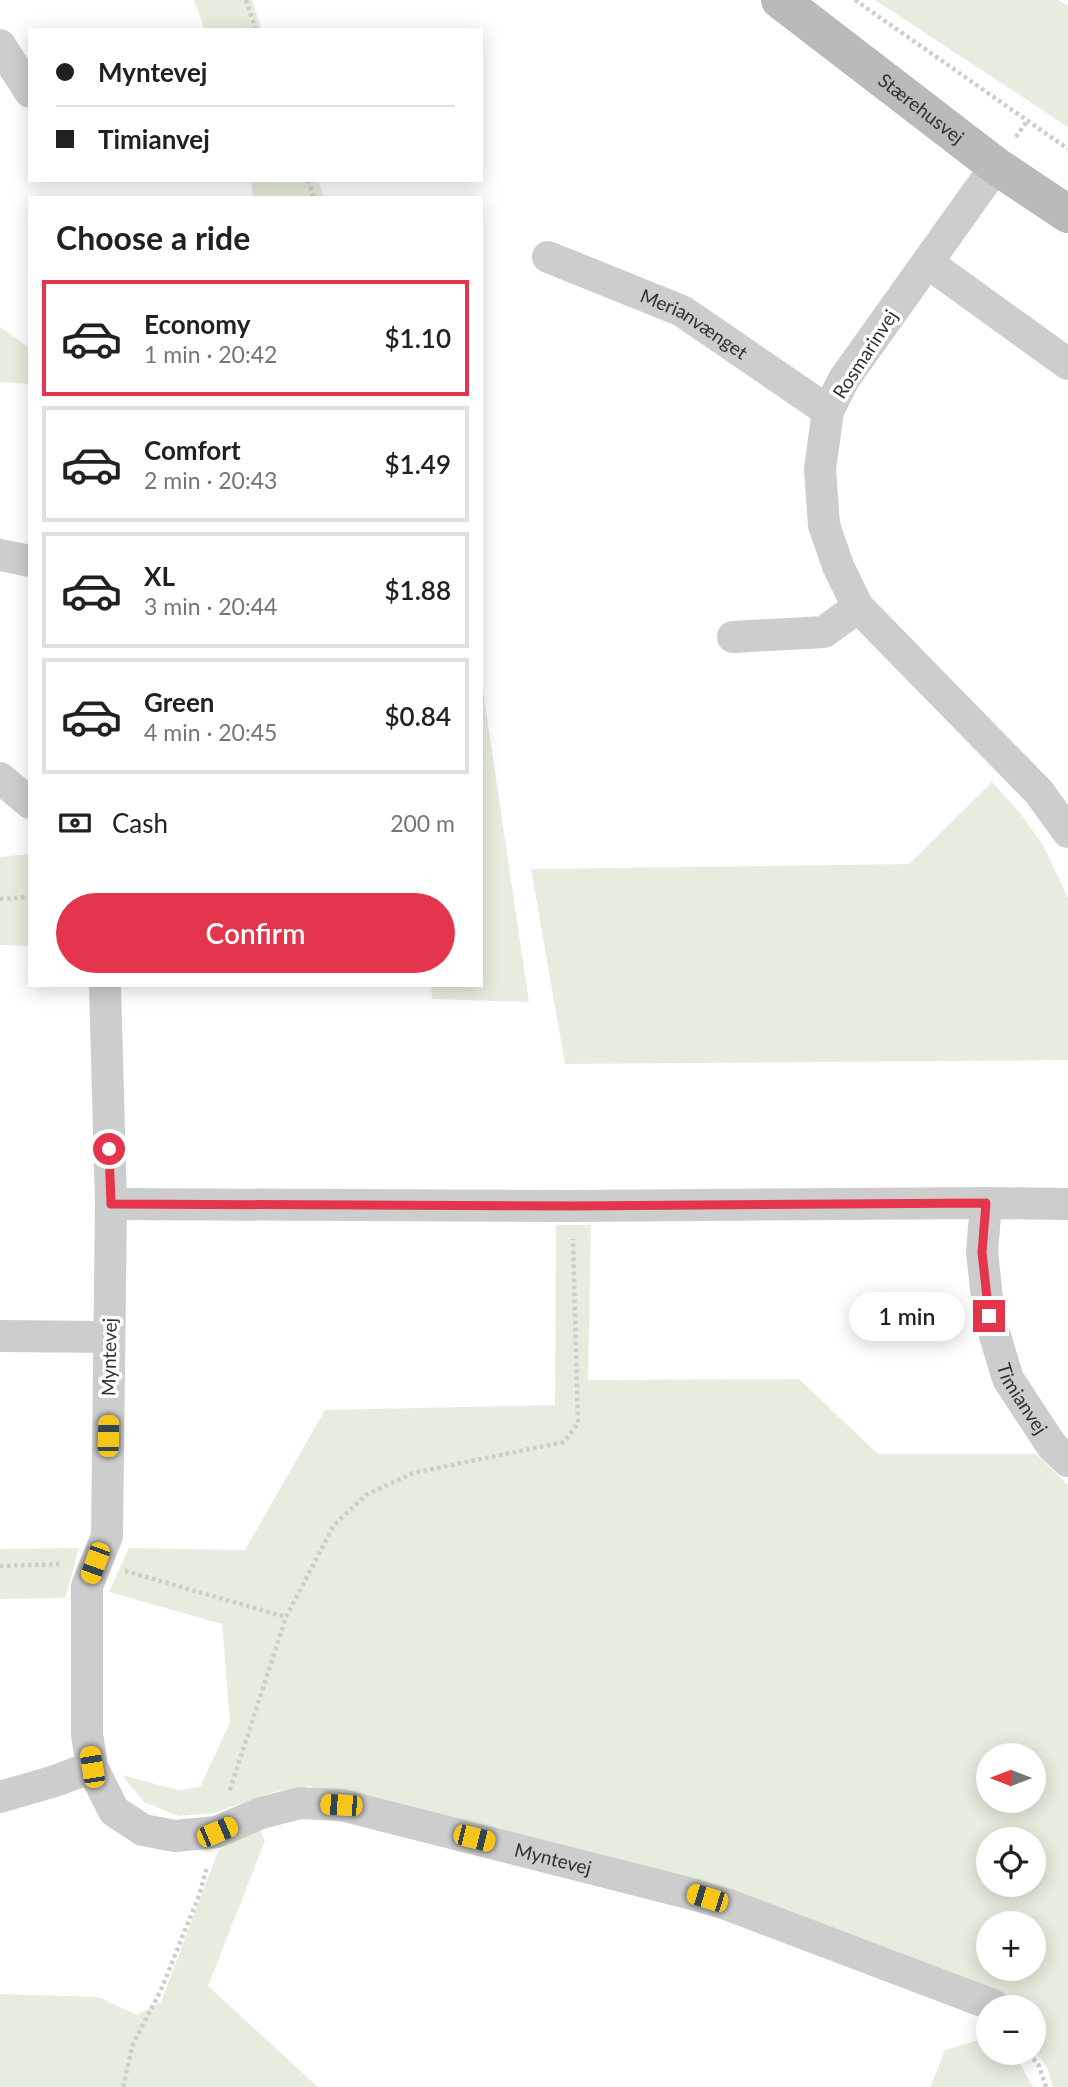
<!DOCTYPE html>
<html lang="en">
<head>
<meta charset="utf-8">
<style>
	:root { --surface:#fff; --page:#f2f2f2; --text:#202124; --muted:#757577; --line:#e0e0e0; --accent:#e4354c }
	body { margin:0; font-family:Lato,sans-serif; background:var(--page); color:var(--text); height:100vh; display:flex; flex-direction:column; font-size:26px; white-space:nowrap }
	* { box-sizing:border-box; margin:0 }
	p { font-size:23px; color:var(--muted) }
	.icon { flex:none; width:38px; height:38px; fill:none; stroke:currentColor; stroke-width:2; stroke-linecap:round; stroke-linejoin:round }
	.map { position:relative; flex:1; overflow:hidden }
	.side { position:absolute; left:28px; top:196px; width:455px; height:791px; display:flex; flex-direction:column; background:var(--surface); border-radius:0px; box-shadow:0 4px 18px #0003 }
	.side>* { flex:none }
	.banner { position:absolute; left:28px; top:28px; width:455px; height:154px; border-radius:0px; box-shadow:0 4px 18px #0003; display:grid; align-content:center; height:154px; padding:0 28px; background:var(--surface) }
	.needle { width:46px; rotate:270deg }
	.buttons { position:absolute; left:976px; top:1743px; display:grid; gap:14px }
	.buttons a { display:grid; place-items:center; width:70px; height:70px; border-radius:50%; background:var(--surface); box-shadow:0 4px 18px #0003; font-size:35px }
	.end { position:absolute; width:32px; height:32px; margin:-16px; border:9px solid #e4354c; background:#fff; box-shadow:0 0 0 4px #fff }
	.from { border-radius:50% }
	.bubble { position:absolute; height:49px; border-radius:24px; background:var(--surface); box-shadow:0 4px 18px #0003; font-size:23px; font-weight:600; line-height:49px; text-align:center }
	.car { position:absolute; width:21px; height:42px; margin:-21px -10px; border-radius:9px; box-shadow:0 0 5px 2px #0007; background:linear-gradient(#f5c518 24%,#345 0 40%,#f5c518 0 76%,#345 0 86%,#f5c518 0) }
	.banner b { display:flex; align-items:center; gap:24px; height:66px; font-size:26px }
	.banner b+b { border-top:2px solid var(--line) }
	.banner i { width:18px; height:18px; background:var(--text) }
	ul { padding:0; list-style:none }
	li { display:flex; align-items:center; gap:21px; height:116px; margin:0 14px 10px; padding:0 14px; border:4px solid var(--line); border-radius:0px }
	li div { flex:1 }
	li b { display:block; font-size:26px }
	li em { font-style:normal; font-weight:600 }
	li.on { border-color:var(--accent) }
	li>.icon { width:63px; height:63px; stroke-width:1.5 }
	h2 { padding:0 28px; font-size:32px; line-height:84px }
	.pay { display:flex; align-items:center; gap:18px; height:77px; padding:0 28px; font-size:26px }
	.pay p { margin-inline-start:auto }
	.button { display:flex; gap:14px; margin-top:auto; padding:14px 28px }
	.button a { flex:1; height:80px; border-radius:42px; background:var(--accent); color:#fff; font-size:28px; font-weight:600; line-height:80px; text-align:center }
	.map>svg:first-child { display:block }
	.green { fill:#e7edde; fill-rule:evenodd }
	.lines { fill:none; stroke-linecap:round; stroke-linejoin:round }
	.path { stroke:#cdcdcd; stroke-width:4.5; stroke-dasharray:3.5 3.5; stroke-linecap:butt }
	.street { stroke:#cdcdcd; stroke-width:32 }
	.secondary { stroke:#bababa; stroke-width:38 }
	.route { stroke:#e4354c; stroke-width:9 }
	.labels { text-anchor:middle; stroke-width:7; stroke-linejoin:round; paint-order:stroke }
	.street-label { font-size:19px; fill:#303030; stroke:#fff }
</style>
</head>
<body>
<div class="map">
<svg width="1068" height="2087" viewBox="0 0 1068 2087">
	<rect width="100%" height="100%" fill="#fff"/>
	<!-- green -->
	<g class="green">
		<polygon points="194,0 252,0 262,30 205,30"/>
		<polygon points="875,0 1058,0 1068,6 1068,127"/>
		<polygon points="251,180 318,180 324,198 253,198"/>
		<polygon points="0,327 30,348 30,384 0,382"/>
		<polygon points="481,681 484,697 529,1002 432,999 431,985 481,985"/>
		<polygon points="992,782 1021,814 1043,845 1068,898 1068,1060 565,1064 531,869 909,864"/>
		<polygon points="30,854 30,946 0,945 0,857"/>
		<path d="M 556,1225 L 591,1225 L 588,1380 L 799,1379 L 878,1454 L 1036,1454 L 1068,1485 L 1068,2087 L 1053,2087 L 1047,2067 L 1034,2050 L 1034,2007 L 1001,2007 L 698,1882 L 309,1786 L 274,1792 L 214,1813 L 179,1816 L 144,1802 L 122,1775 L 178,1790 L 200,1787 L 230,1722 L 222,1624 L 109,1592 L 129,1548 L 245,1550 L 325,1410 L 555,1405 ZM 989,1755 L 1034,1755 L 1034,1801 L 989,1801 ZM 989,1839 L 1034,1839 L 1034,1885 L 989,1885 ZM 989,1923 L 1034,1923 L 1034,1969 L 989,1969 Z"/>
		<polygon points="79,1548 65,1598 0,1599 0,1549"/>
		<polygon points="259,1827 265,1841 208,1986 318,2087 0,2087 0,1994 98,1997 137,2015 161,2002 218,1851"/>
		<polygon points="989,2037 989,2053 1014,2053 1033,2087 930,2087 945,2050"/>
	</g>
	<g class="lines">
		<!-- path -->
		<g class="path">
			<polyline points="246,0 256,30"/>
			<polyline points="855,0 1068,149"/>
			<polyline points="1016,137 1027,121"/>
			<polyline points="308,180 314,198"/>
			<polyline points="0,899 30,897"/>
			<polyline points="0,1566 62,1564"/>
			<polyline points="125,1571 286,1617"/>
			<polyline points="230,1790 286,1617 334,1525 366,1495 413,1473 564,1442 578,1423 573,1239"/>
			<polyline points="1029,2053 1039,2066 1046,2087"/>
			<polyline points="123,2087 133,2044 161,1990 200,1893 207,1866"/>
		</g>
		<!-- street -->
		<g class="street">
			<polyline points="0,45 30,92"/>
			<polyline points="996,166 844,379 828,411 820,469 824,525 838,566 858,607 1039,792 1068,832"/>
			<path id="s1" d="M 548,257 L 682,311 L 828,411"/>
			<polyline points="928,263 1068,364"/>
			<polyline points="0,555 30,561"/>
			<polyline points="733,637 824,632 858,607"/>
			<polyline points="0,778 30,803"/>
			<path id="s2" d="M 105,985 L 111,1204 L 107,1536 L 87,1586 L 87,1734 L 92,1767 L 114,1811 L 143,1830 L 175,1836 L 217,1832 L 261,1813 L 300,1803 L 341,1805 L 688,1893 L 726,1904 L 993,2005"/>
			<path id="s3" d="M 986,1203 L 982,1252 L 989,1316 L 1008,1379 L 1052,1446 L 1068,1461"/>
			<polyline points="111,1204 572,1206 986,1203 1068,1204"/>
			<polyline points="0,1336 109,1337"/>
			<polyline points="0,1797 55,1781 92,1767"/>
		</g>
		<!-- secondary -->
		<path class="secondary" id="s4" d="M 780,0 L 996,166 L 1068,214"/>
	</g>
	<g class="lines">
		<!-- route -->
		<polyline class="route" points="109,1149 111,1204 572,1206 986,1203 982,1252 989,1316"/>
	</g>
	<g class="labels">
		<!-- street labels -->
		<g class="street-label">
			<text dy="7" stroke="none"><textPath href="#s4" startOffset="178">Stærehusvej</textPath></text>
			<text dy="7" stroke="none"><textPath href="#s1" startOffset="161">Merianvænget</textPath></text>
			<text transform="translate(865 354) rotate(-57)" y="7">Rosmarinvej</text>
			<text transform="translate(109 1357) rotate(-89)" y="7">Myntevej</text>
			<text dy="7" stroke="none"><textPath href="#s3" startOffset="203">Timianvej</textPath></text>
			<text dy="7" stroke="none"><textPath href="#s2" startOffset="1293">Myntevej</textPath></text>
		</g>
	</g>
</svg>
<div class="buttons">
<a><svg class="needle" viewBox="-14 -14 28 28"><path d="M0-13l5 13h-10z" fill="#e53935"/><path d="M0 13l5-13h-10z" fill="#757577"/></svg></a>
<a><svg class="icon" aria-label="locate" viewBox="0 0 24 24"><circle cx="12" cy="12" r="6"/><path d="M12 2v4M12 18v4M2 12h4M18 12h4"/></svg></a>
<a>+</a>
<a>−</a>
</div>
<i class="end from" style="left:109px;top:1149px"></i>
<i class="end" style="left:989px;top:1316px"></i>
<div class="bubble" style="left:849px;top:1292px;width:116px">1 min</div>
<i class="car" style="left:108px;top:1436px;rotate:1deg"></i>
<i class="car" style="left:95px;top:1563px;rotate:200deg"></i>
<i class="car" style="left:92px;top:1767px;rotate:351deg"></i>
<i class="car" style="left:341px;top:1805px;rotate:273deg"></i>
<i class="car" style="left:217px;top:1832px;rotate:67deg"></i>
<i class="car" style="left:474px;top:1838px;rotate:104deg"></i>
<i class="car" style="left:707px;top:1898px;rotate:287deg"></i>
<div class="banner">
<b><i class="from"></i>Myntevej</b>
<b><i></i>Timianvej</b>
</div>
<section class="side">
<h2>Choose a ride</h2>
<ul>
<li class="on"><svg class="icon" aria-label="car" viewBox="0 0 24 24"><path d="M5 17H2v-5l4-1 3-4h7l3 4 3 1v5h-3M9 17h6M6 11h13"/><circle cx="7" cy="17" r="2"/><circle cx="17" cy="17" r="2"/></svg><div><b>Economy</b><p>1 min · 20:42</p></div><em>$1.10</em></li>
<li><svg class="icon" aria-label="car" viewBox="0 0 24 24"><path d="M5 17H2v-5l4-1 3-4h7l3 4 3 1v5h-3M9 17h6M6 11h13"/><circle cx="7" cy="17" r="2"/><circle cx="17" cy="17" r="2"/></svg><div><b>Comfort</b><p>2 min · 20:43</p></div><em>$1.49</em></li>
<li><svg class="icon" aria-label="car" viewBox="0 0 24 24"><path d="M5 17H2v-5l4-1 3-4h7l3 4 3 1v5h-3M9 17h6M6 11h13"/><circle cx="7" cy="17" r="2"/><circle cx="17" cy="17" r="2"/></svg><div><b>XL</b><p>3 min · 20:44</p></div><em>$1.88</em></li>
<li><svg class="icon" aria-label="car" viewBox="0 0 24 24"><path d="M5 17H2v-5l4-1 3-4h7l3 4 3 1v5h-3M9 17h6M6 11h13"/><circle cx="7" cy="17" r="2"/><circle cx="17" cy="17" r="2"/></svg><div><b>Green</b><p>4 min · 20:45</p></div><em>$0.84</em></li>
</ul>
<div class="pay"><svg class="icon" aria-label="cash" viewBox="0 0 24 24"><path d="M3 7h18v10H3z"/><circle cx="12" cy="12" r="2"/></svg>Cash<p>200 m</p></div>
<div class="button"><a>Confirm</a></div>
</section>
</div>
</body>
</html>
